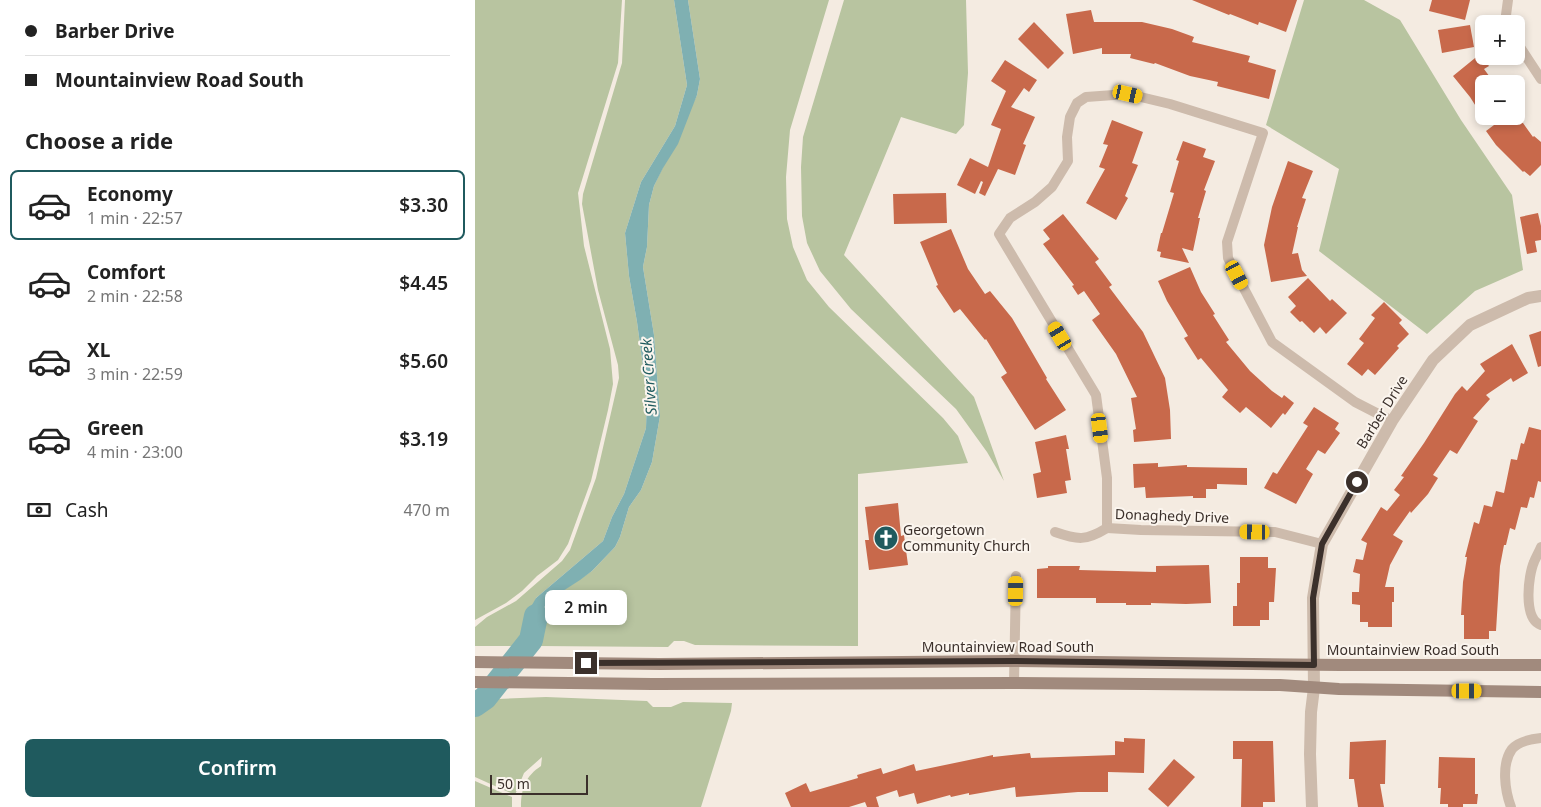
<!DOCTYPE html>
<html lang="en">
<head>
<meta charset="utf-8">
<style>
	:root { --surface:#fff; --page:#f2f2f2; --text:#222; --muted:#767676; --line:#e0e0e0; --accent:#1f5a5e }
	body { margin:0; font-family:"Noto Sans",sans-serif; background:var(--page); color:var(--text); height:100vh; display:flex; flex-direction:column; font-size:19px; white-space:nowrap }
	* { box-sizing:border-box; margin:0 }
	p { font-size:16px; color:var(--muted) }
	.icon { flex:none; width:28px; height:28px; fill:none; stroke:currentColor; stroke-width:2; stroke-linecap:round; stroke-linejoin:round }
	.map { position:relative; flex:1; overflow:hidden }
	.drawer { display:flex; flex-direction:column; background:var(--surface); width:475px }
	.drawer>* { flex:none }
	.banner { display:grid; align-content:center; height:110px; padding:0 25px; background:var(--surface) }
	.tools { position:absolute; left:1000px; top:15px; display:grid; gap:10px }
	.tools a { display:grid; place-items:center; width:50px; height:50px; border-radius:8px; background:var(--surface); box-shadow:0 2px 8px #0003; font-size:25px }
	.scale { position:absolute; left:15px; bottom:12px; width:98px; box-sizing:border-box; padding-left:5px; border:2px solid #3b302b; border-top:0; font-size:14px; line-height:18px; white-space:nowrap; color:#3b302b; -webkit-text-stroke:4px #fbf5ee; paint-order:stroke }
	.end { position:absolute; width:22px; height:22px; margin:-11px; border:6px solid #3b302b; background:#fff; box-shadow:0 0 0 2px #fff }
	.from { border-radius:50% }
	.bubble { position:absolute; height:35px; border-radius:8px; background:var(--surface); box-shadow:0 2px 8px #0003; font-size:16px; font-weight:600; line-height:35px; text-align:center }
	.car { position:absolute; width:15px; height:30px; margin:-15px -8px; border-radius:6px; box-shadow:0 0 4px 1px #0007; background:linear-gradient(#f5c518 24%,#345 0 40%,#f5c518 0 76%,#345 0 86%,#f5c518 0) }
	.banner b { display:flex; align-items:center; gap:18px; height:48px; font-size:19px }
	.banner b+b { border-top:1px solid var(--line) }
	.banner i { width:12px; height:12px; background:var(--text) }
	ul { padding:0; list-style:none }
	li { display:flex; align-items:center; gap:15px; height:70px; margin:0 10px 8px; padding:0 15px; border:2px solid transparent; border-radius:8px }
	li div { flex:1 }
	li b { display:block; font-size:19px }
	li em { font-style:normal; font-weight:600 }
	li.active { border-color:var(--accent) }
	li>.icon { width:45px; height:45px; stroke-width:1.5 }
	h2 { padding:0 25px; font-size:22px; line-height:60px }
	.pay { display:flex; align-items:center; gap:12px; height:55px; padding:0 25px; font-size:19px }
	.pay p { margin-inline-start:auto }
	.action { display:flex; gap:10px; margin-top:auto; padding:10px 25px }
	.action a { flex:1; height:58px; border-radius:8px; background:var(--accent); color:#fff; font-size:20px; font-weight:600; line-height:58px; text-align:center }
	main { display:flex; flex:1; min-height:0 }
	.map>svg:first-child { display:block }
	.green { fill:#b8c4a0 }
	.water { fill:#7fb0b2 }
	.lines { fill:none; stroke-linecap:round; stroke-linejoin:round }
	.river { stroke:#7fb0b2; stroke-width:24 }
	.building { fill:#c8694b }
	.minor { stroke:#cdbbac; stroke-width:10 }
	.tertiary { stroke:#cdbbac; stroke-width:12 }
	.secondary { stroke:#a18a7d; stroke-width:12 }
	.route { stroke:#3b302b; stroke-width:6 }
	.labels { text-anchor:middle; stroke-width:4; stroke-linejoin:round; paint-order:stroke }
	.street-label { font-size:14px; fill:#3b302b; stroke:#fbf5ee }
	.poi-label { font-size:14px; fill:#3b302b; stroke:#fbf5ee; text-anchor:start }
	.water-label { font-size:15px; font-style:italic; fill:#1f5a5e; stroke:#fbf5ee }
</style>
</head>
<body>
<main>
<section class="drawer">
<div class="banner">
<b><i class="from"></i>Barber Drive</b>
<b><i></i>Mountainview Road South</b>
</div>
<h2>Choose a ride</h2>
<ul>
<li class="active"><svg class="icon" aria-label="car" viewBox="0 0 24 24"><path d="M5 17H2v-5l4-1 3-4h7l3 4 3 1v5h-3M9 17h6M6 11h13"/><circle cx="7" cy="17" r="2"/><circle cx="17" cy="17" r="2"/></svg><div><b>Economy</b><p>1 min · 22:57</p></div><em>$3.30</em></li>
<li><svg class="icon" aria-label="car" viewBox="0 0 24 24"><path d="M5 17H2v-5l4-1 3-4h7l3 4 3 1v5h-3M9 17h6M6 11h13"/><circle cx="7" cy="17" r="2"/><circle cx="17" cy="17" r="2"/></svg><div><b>Comfort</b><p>2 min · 22:58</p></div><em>$4.45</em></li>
<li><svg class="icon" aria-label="car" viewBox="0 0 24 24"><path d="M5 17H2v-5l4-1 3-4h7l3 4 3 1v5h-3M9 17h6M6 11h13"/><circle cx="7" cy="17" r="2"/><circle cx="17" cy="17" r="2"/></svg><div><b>XL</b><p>3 min · 22:59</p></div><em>$5.60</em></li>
<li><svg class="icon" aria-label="car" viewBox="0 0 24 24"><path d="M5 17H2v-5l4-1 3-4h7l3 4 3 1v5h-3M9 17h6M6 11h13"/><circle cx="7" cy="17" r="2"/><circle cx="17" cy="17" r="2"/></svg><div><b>Green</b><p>4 min · 23:00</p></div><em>$3.19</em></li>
</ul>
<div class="pay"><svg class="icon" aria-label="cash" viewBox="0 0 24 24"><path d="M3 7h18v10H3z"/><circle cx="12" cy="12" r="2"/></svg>Cash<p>470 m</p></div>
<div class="action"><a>Confirm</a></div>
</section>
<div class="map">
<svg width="1066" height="807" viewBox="0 0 1066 807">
	<rect width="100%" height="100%" fill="#f4ebe1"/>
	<!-- green -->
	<g class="green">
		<polygon points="0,0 147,0 143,63 103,193 109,246 135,349 138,384 133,410 116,481 93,544 83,560 62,576 47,591 31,603 0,620"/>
		<polygon points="150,0 199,0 212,85 200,126 166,182 150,233 154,276 162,322 172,396 171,428 149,494 137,517 128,541 61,598 47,646 0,646 0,627 12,617 41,601 87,561 95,550 121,478 144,378 143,365 123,290 107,204 108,194 147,63"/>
		<polygon points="213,0 354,0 315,130 311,177 312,219 318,247 332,280 354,307 468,418 483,436 493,463 383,474 383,646 220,645 209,641 199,641 193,647 63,646 66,620 71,602 117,571 140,547 145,537 154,507 166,490 177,462 185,416 179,335 168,267 172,247 174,205 179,186 222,95 225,79"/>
		<polygon points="369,0 491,0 493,73 489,125 481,134 426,117 369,255 499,397 529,481 512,452 481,409 376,309 345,271 332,243 327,216 326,167 328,137"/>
		<polygon points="829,0 889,0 925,20 986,120 1037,195 1048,270 1000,291 952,334 844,251 864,169 791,125"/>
		<path d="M 71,697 L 172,701 L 178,707 L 196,707 L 208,702 L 257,703 L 256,711 L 226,807 L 46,807 C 46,788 51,776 66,766 L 67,757 L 49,773 L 40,795 L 0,777 L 0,715 L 23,699 Z"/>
		<polygon points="0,781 37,797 37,807 0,807"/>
	</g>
	<!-- water -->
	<g class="water">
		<polygon points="199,0 213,0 225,79 222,95 203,144 188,168 179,186 174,205 172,247 168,267 179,335 185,416 177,462 166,490 154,507 145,537 140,547 117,571 105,580 71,602 66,620 63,646 47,646 53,612 61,598 128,541 137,517 149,494 171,428 172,396 162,322 154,276 150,233 166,182 200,126 212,85"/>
		<polygon points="7,699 23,699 0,715 0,705"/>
	</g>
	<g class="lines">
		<!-- river -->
		<polyline class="river" points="0,705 10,698 56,640 61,616"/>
	</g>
	<!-- building -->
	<g class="building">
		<polygon points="717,0 822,0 811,32 784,22 783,25 755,14 754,15"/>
		<polygon points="957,0 995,0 990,20 954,11"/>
		<polygon points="616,10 619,22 667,22 697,29 719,37 717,42 775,56 773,62 801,70 794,99 742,86 743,82 715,76 680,63 679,64 655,58 656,54 627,54 627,48 598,54 591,14"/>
		<polygon points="559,22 589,53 573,69 543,39"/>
		<polygon points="995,25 999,47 967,53 963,30"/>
		<polygon points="1005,54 1014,66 1009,69 1020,84 1009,84 1009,119 995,97 978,76"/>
		<polygon points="530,60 562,80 554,92 549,88 536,107 560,117 548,144 551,145 540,175 523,169 510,196 504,193 508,182 506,181 500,194 482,185 495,158 513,167 526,129 516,125 531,91 516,81"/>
		<polygon points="1031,116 1043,116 1058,137 1059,136 1066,142 1066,165 1055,176 1049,171 1048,172 1021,145 1011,131"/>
		<polygon points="637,120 668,132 657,163 663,165 650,196 653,198 641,220 611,203 630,169 624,167 633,145 628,144"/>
		<polygon points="708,141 731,149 728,157 740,161 729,190 731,191 723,218 725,218 718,251 707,248 714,263 685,257 686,252 682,251 686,233 687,233 699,193 695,192 704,161 701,160"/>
		<polygon points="813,161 838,171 827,198 831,199 822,227 823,227 817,254 823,253 827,270 832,276 796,282 789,245 797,207"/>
		<polygon points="471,193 472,223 419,224 418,194"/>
		<polygon points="1063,213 1066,226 1066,240 1060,241 1062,252 1052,254 1045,217"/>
		<polygon points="588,214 624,259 620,262 637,285 634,287 668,332 690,378 695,410 696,439 659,442 658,430 661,429 656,398 662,397 641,354 617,320 625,314 609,291 603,295 597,286 599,285 568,244 575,239 568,230"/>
		<polygon points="476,229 493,269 510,294 515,291 537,318 572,378 571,379 591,410 560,430 526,377 532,373 511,339 510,340 485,309 479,313 461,286 463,285 445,242"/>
		<polygon points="715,267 726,292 740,314 738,315 754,340 751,342 775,371 797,391 807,398 809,395 819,403 810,415 808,413 796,428 771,407 765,413 747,397 753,390 726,358 723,360 709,338 713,336 692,301 683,281"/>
		<polygon points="833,278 855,301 857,299 872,313 851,334 845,327 839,333 827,321 825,322 815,312 821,306 813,297"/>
		<polygon points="909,302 927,320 924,323 934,334 922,346 924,348 900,375 893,369 887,376 872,364 889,343 884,339 900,318 896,315"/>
		<polygon points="1066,331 1066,366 1063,367 1054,335"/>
		<polygon points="1037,344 1053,373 1038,382 1036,378 1011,395 1015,399 998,418 1003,421 982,454 975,450 958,475 963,478 953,494 936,513 935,511 918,535 928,541 915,565 910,587 919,587 919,602 917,602 917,627 893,627 893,622 885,622 885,605 877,604 877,592 884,592 885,574 878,572 881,559 888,560 892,543 886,540 906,507 912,511 925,495 919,490 929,477 926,476 949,443 980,394 987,386 992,391 1010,371 1005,364"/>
		<polygon points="839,407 864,423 860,429 865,433 850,454 843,450 831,469 838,474 821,504 789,488 798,472 802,474 833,426 828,423"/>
		<polygon points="1054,427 1066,430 1066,482 1063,481 1059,498 1055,497 1052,508 1046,507 1040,530 1035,528 1031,545 1029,545 1025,566 1021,631 1014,631 1014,639 989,639 989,615 986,615 988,582 992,557 990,557 999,522 1004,524 1009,505 1017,507 1021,491 1029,493 1036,459 1042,460 1046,443 1049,444"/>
		<polygon points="591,435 594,449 591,449 596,480 590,481 592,493 562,498 558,474 566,472 560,442"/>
		<polygon points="683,463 683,467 712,465 712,467 772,468 772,485 742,484 742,489 731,489 731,498 718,498 718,496 671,498 670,487 659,488 658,464"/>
		<polygon points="423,503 426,536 429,535 433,565 394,570 390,540 394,540 390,507"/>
		<polygon points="765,557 793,557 793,568 801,568 799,602 794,602 794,620 785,620 785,626 758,626 758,606 762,606 762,583 765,583"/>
		<polygon points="734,565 736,603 711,604 676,603 676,605 651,605 651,603 621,603 621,598 562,598 562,569 573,568 573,566 605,566 604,570 681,572 681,566"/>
		<polygon points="649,738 670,739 669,773 633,772 633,792 603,792 541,797 540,787 494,795 494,793 476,797 475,795 442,804 439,793 424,797 422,790 401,797 404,807 392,807 390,802 374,807 316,807 310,793 331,783 335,792 383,778 382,775 406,768 408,774 439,764 441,771 518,755 518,757 555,753 556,758 640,755 640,741 649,742"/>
		<polygon points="911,740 910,784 905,784 909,807 883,807 879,779 874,779 875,742"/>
		<polygon points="758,741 798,741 800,802 788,802 788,807 766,807 767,759 758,759"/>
		<polygon points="964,757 1000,758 1000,794 1003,794 1002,804 988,804 988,807 973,807 973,804 965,804 966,788 963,788"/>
		<polygon points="699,759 720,777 693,807 673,789"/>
	</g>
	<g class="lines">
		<!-- minor -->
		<g class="minor">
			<polyline points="1033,0 1031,15 1034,24"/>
			<polyline points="1041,41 1066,79"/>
			<polyline points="632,528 632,478 621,395 524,234 535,218 560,202 577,187 593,161 592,137 595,117 602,103 611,97 653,94 695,104 788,133 752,242 753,258 797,342 880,402 917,421"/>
			<polyline points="632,528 666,530 800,532 847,544"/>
			<path d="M 580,532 C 603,540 611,541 632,528"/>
			<path d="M 1066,547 C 1064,552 1061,557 1059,562 C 1053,576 1048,619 1066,625"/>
			<polyline points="539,683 541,576"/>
			<path d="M 1036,807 C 1030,791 1026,764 1037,749 C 1044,741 1056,739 1066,738"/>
		</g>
		<!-- tertiary -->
		<polyline class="tertiary" points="837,807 835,754 836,712 839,688 838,598 847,544 917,421 958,360 995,325 1053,298 1066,296"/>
		<!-- secondary -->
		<g class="secondary">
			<polyline points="0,662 185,664 539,661 865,665 1066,665"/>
			<polyline points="0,682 177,684 539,683 805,685 864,689 1066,692"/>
		</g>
	</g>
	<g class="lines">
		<!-- route -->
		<polyline class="route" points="111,663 539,661 839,665 838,598 847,544 882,482"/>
	</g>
	<!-- icons -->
	<defs>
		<symbol id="church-disc" viewBox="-11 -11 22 22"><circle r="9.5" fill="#1f5a5e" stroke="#fbf5ee"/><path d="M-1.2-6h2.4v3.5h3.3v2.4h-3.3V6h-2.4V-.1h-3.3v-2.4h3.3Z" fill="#fff"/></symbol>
	</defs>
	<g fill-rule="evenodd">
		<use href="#church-disc" x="397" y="524" width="28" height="28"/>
	</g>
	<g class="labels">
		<!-- street labels -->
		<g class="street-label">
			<text transform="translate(907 412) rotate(-58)" y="5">Barber Drive</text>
			<text transform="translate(697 516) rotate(2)" y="5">Donaghedy Drive</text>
			<text x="533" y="652">Mountainview Road South</text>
			<text x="938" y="655">Mountainview Road South</text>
		</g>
		<!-- poi labels -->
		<g class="poi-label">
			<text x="428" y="535">Georgetown<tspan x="428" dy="16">Community Church</tspan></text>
		</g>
		<!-- water labels -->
		<g class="water-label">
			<text transform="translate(174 377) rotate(-94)" y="5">Silver Creek</text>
		</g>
	</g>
</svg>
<div class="tools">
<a>+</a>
<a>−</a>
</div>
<div class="scale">50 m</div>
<i class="end from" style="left:882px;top:482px"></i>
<i class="end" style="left:111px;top:663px"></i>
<div class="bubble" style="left:70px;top:590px;width:82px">2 min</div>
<i class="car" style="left:653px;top:94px;rotate:103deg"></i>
<i class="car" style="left:762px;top:275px;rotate:152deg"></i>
<i class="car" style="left:585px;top:336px;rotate:329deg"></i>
<i class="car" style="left:625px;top:428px;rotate:173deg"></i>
<i class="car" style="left:780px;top:532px;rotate:271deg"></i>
<i class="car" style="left:541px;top:591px;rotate:1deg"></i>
<i class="car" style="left:992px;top:691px;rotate:90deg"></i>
</div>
</main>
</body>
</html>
